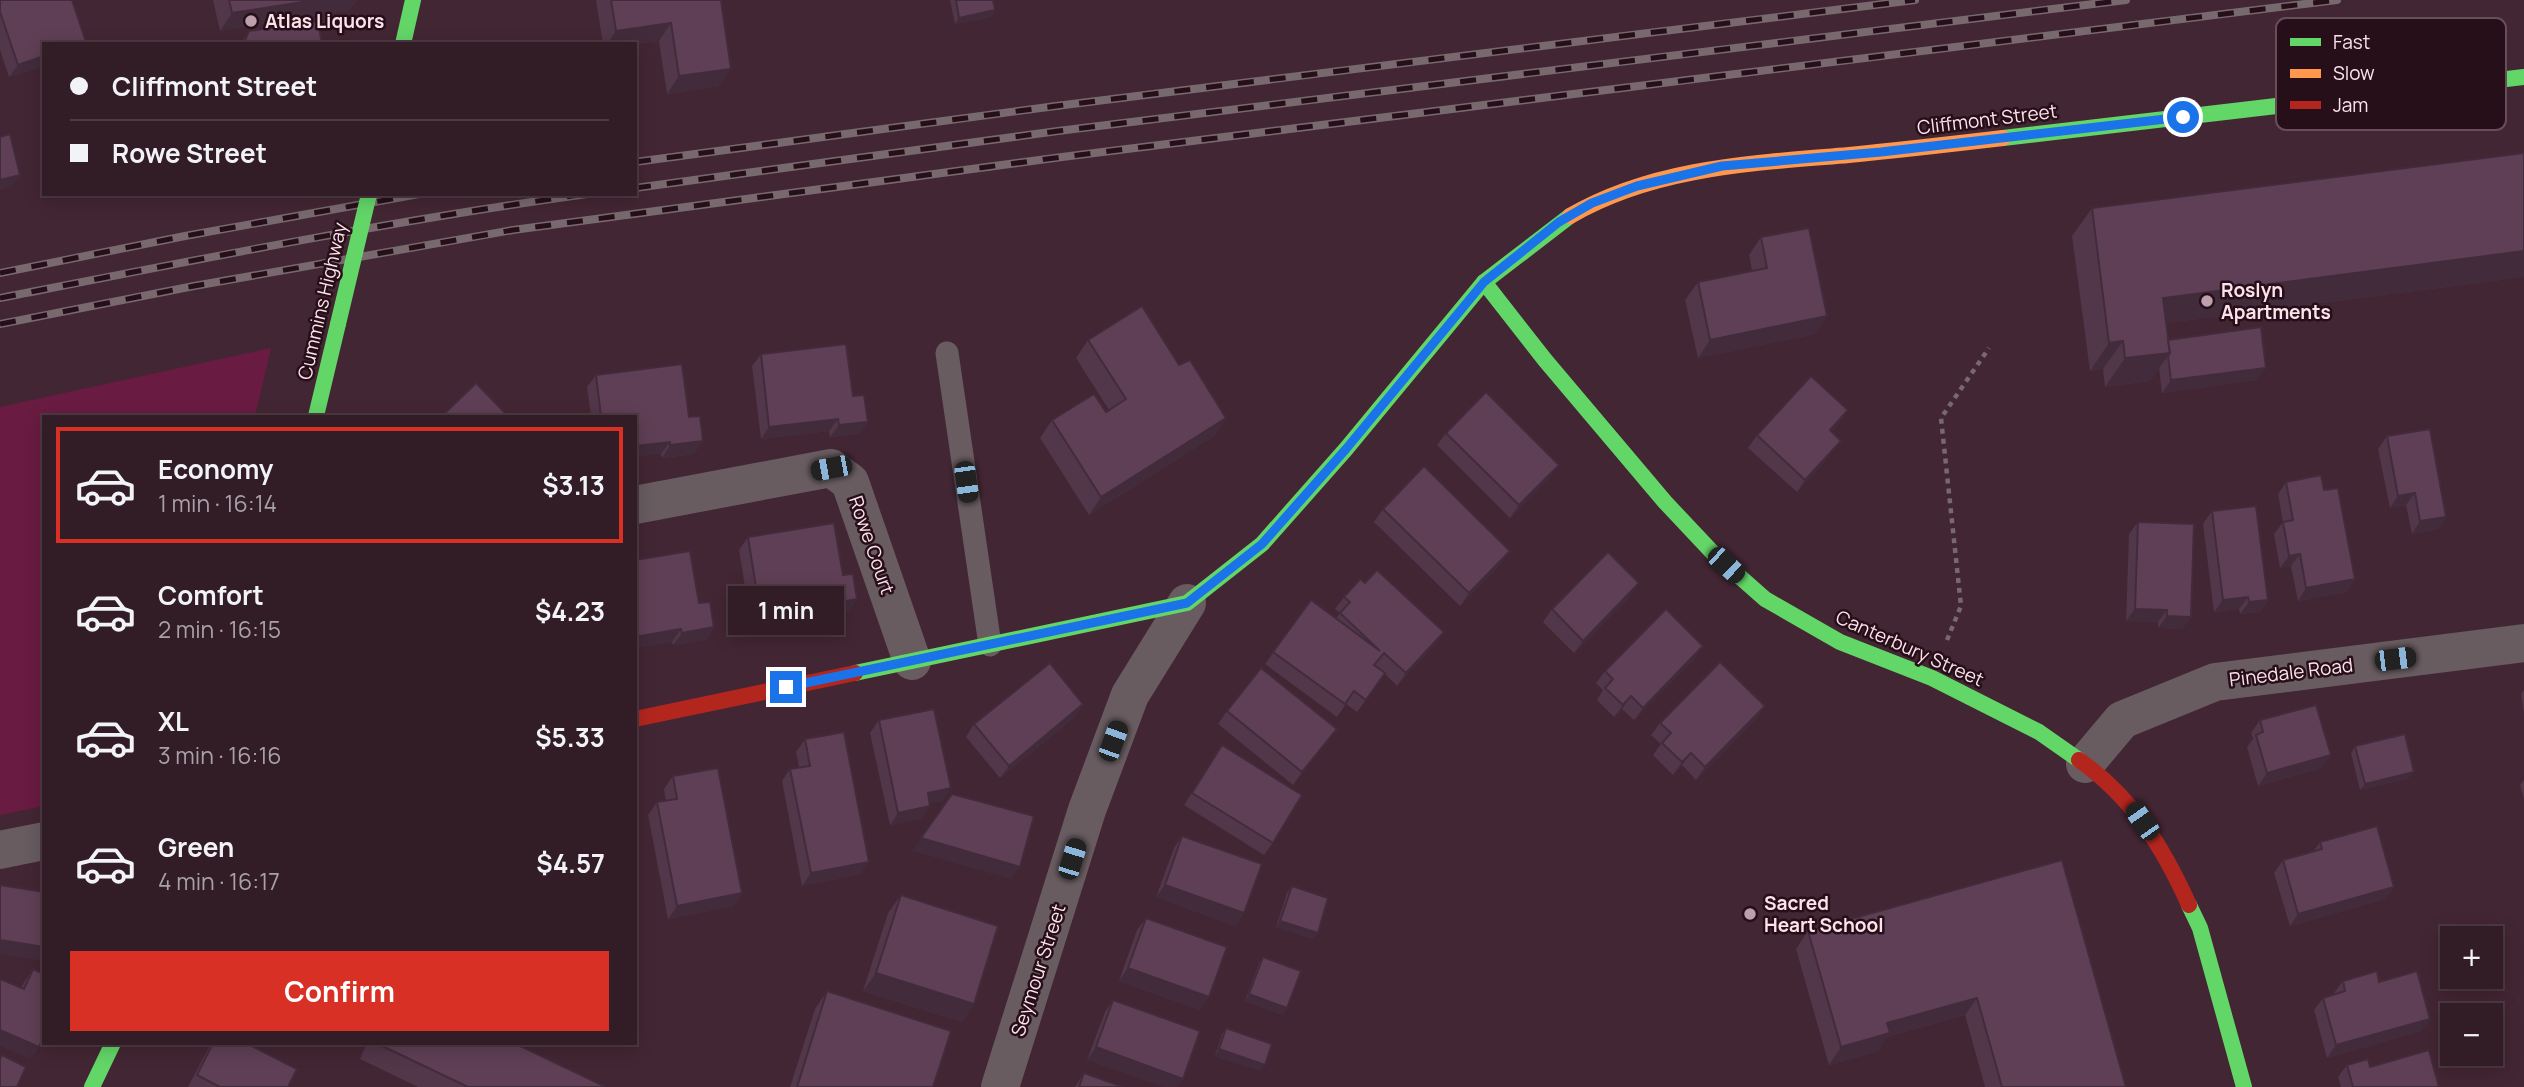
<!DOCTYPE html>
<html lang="en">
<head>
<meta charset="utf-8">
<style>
	:root { --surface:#321c26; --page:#3a252e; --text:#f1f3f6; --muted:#a8a1a7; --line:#4d3a43; --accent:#d93025 }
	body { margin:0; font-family:Manrope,sans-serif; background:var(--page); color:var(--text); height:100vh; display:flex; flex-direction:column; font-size:26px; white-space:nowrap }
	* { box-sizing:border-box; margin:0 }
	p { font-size:23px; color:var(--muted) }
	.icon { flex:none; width:38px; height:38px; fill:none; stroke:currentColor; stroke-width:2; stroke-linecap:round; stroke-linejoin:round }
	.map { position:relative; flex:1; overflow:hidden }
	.sheet { position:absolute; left:42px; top:415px; width:595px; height:630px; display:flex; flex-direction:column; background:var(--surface); border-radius:0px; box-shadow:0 4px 18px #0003,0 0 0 2px var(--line) }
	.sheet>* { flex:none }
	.hud { position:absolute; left:42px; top:42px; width:595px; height:154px; border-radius:0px; box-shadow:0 4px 18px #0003,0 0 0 2px var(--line); display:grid; align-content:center; height:154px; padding:0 28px; background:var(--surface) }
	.tools { position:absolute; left:2440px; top:926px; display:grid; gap:14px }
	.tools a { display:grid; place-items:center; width:63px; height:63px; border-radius:0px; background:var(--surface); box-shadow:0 4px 18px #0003,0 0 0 2px var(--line); font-size:35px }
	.end { position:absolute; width:32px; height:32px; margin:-16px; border:9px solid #1a73e8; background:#fff; box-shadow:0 0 0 4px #fff }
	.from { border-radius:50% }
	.bubble { position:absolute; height:49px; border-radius:0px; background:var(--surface); box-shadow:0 4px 18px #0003,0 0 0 2px var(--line); font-size:23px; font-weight:700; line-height:49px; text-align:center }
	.car { position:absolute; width:21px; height:42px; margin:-21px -10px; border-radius:9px; box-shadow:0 0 5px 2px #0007; background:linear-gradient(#222 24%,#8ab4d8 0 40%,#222 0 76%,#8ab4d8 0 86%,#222 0) }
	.hud b { display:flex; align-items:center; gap:24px; height:66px; font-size:26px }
	.hud b+b { border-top:2px solid var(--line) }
	.hud i { width:18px; height:18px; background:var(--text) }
	ul { padding:12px 0 0; list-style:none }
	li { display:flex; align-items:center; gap:21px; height:116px; margin:0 14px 10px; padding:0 14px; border:4px solid transparent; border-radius:0px }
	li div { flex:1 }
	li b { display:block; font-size:26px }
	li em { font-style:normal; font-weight:700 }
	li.on { border-color:var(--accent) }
	li>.icon { width:63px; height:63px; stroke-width:1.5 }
	.button { display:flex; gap:14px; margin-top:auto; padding:14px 28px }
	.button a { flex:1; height:80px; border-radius:0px; background:var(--accent); color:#fff; font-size:28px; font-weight:700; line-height:80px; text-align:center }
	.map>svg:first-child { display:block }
	.garden { fill:#6a1b42 }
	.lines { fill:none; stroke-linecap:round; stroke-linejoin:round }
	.path { stroke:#77696e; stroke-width:4.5; stroke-dasharray:5 5; stroke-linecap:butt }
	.lane { stroke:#685c61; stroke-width:23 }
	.street { stroke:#685c61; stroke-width:38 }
	.fast { stroke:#63d668; stroke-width:16 }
	.slow { stroke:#ff974d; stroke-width:16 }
	.jam { stroke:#b3261e; stroke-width:16 }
	.rail-casing { stroke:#78696f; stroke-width:8 }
	.rail { stroke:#270f19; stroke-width:5; stroke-dasharray:16; stroke-linecap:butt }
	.fast-bridge { stroke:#63d668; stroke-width:16 }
	.wall { fill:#523649 }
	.shaded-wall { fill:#422c3c }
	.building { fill:#5f3f55; stroke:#422c3c; stroke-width:2 }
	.route { stroke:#1a73e8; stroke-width:9 }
	.poi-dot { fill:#bda0ab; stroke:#270f19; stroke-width:2.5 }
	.labels { text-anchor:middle; stroke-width:5; stroke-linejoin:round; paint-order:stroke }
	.poi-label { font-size:19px; font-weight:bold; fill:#fee2eb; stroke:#270f19; text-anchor:start }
	.street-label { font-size:19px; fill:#fee2eb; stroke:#270f19 }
	.key { fill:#270f19; stroke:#684e58; stroke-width:2 }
	.key-label { font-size:19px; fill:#fee2eb }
</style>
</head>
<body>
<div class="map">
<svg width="2524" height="1087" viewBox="0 0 2524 1087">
	<rect width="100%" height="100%" fill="#432633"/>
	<!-- garden -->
	<polygon class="garden" points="271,348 255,416 44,416 44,806 0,815 0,407"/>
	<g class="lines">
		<!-- path -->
		<polyline class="path" points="1947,640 1961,606 1941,418 1989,348"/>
		<!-- lane -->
		<polyline class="lane" points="947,353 990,645"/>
		<!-- street -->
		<g class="street">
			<polyline points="635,505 831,468 850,482 912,661"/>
			<polyline points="2085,764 2122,720 2215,682 2524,643"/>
			<polyline points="0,850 44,841"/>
			<polyline points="1000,1087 1087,810 1130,695 1187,603"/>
		</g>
		<!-- fast -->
		<g class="fast">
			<polyline points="403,44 413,0"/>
			<polyline points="2003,138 2524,77"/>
			<polyline points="1484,282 1545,360 1665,502 1713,553 1765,599 1840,642 1932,678 2039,732 2079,760"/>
			<polyline points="316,416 338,324"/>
			<polyline points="855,673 1187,603 1262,544 1346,449 1484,282 1570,216"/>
			<polyline points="2189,905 2200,928 2244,1087"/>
			<polyline points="92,1087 113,1043"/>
		</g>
		<!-- slow -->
		<path class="slow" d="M 1570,216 C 1654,167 1754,163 1849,155 C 1900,150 1952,144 2003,138"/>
		<!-- jam -->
		<g class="jam">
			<polyline points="635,719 855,673"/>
			<path d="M 2079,760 C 2132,797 2163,847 2189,905"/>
		</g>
		<defs>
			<g id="rail">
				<polyline points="635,162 1056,106 1915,0"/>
				<polyline points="635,188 1058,131 2126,0"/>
				<polyline points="0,273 185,236 419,194"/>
				<path d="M 0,298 C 195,260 390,221 587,194"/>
				<polyline points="0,324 194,286 513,230 1062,157 2337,0"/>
			</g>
		</defs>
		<!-- rail casing -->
		<use href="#rail" class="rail-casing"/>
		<!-- rail -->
		<use href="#rail" class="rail"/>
		<!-- fast-bridge -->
		<polyline class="fast-bridge" points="338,324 369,194"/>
	</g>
	<!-- wall -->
	<g class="wall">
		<polygon points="0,0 44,44 44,66 9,77 0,50"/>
		<polygon points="213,0 357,0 350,10 220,31"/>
		<polygon points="596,0 721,0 719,86 667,94 659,41 635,44 603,44"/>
		<polygon points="950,0 993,0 995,10 990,17 955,24"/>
		<polygon points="249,31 322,44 240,44"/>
		<polygon points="2524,153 2524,277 2166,323 2168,340 2257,380 2162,393 2159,368 2150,381 2105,387 2103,369 2090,371 2072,236 2092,208"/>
		<polygon points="1761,237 1815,334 1698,358 1685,300 1698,282 1752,271 1749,255"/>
		<polygon points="1088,340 1179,365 1226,418 1214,436 1089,515 1040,438 1052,420 1106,412 1109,410 1076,358"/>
		<polygon points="761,354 853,396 868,422 859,434 830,437 829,431 761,439 752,366"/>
		<polygon points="596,375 694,454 662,458 661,454 635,416 591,416 587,387"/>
		<polygon points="1840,422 1831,432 1832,453 1797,492 1748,448 1757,435"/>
		<polygon points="1446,433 1550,477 1510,518 1437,445"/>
		<polygon points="2387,436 2446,517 2438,529 2412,534 2406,505 2390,508 2378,449"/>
		<polygon points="2286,482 2324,490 2355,579 2346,592 2298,601 2291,566 2280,568 2274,534 2283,522 2278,494"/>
		<polygon points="1383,509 1501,563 1460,606 1374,522"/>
		<polygon points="2212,511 2268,600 2260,612 2240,614 2239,609 2214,612 2203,524"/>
		<polygon points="2138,522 2191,617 2182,629 2158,628 2158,622 2126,621 2129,534"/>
		<polygon points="748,537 848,612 816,617 816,613 751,624 739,550"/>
		<polygon points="1365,583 1444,632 1435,644 1397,686 1385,674 1357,712 1346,704 1337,717 1265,664 1311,600 1336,619 1340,613 1335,609 1344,597"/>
		<polygon points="1630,596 1574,653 1543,622 1552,609"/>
		<polygon points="699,603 714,627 706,640 673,645 672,642 635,648"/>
		<polygon points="1694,659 1634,720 1622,709 1614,717 1597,700 1603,690 1596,683 1605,671"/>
		<polygon points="2524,690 2524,714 2521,694"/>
		<polygon points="1765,706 1756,719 1696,780 1682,765 1673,775 1653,755 1661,744 1651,735 1660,723"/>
		<polygon points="1227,711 1337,729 1293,785 1218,724"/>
		<polygon points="1075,717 1000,778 966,737 974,724"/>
		<polygon points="879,720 943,801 929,803 921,819 890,825 870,733"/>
		<polygon points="2260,720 2322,768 2258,786 2247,747 2253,739 2251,733"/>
		<polygon points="805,739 860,874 802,886 782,781 790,769 799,767 796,752"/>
		<polygon points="1222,745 1273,843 1264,855 1184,805"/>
		<polygon points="2355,746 2409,778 2360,790 2351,753"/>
		<polygon points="673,776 742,893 734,906 668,919 648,815 657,802 666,801 664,789"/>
		<polygon points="2524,780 2524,799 2520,785"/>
		<polygon points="1182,836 1244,913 1235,926 1156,897 1174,848"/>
		<polygon points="2320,842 2394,887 2385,899 2290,926 2274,873 2283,860 2313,852"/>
		<polygon points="2062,860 2126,1087 1985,1087 1965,1015 1887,1037 1878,1051 1829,1065 1796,949 1808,931"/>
		<polygon points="1292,886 1313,939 1276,927 1287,893"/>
		<polygon points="901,895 974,1004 962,1022 863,991 888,913"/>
		<polygon points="1146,918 1200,1010 1119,981 1137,930"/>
		<polygon points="1263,957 1287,1008 1283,1015 1245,1001 1259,963"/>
		<polygon points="33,969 30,1059 21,988 24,982"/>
		<polygon points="2343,981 2379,982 2430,1019 2421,1031 2327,1058 2314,1010 2323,998 2334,994 2334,993"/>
		<polygon points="827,991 933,1087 790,1087 815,1009"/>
		<polygon points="1113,1000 1183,1079 1087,1060 1105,1012"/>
		<polygon points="1226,1028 1261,1071 1215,1056 1222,1034"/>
		<polygon points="211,1043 246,1043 288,1087 188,1087"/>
		<polygon points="367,1043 514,1043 603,1087 418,1087 360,1059"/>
		<polygon points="2347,1065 2370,1067 2439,1087 2341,1087 2338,1077"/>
		<polygon points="1084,1073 1123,1087 1075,1087"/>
	</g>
	<!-- shaded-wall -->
	<g class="shaded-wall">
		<polygon points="316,0 357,0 350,10 220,31 232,13"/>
		<polygon points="995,10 990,17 955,24 959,18"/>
		<polygon points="671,23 659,41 635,44 607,44 616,31"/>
		<polygon points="44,56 44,66 9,77 18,65"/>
		<polygon points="731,69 719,86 667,94 679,76"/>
		<polygon points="20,175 11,187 0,190 0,180"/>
		<polygon points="2524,251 2524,277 2143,326 2163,298"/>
		<polygon points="1827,316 1815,334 1698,358 1710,340"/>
		<polygon points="2123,341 2103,369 2090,371 2109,343"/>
		<polygon points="2170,353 2150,381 2105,387 2125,358"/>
		<polygon points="2266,368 2257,380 2162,393 2171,380"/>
		<polygon points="1848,410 1840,422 1821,443 1830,430"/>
		<polygon points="1226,418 1214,436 1089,515 1101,497"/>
		<polygon points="838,419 829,431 761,439 769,427"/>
		<polygon points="868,422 859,434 830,437 839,425"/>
		<polygon points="703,441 694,454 662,458 670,445"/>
		<polygon points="1841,441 1832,453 1797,492 1805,480"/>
		<polygon points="670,442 661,454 635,457 635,446"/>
		<polygon points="1559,465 1550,477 1510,518 1519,505"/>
		<polygon points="2415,493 2406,505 2390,508 2398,496"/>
		<polygon points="2446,517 2438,529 2412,534 2420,521"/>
		<polygon points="1510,551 1501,563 1460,606 1469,593"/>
		<polygon points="2300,554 2291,566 2280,568 2289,556"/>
		<polygon points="2355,579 2346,592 2298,601 2306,588"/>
		<polygon points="1639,583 1630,596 1574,653 1583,641"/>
		<polygon points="2248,597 2239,609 2214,612 2223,600"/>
		<polygon points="857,599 848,612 816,617 825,605"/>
		<polygon points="2268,600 2260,612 2240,614 2249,602"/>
		<polygon points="824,601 816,613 751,624 760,612"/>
		<polygon points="2135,609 2167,610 2158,622 2126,621"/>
		<polygon points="2167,616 2191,617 2182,629 2158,628"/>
		<polygon points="714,627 706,640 673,645 682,633"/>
		<polygon points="681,629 672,642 635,648 635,637"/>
		<polygon points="1444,632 1435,644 1397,686 1406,673"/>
		<polygon points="1703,646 1694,659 1634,720 1643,708"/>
		<polygon points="1631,696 1622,709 1614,717 1623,705"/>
		<polygon points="1083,704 1075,717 1000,778 1009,766"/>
		<polygon points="1765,706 1756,719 1696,780 1705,767"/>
		<polygon points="1337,729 1328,741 1293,785 1302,772"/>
		<polygon points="1691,753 1682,765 1673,775 1682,762"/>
		<polygon points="2331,755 2322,768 2258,786 2267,773"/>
		<polygon points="2414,772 2409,778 2360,790 2365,784"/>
		<polygon points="951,788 943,801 919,805 928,793"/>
		<polygon points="930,806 921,819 890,825 898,813"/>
		<polygon points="921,838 1020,867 1011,879 912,851"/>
		<polygon points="869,862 860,874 802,886 811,873"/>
		<polygon points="1165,885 1244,913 1235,926 1156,897"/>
		<polygon points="2394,887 2385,899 2290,926 2298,914"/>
		<polygon points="742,893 734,906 668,919 677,906"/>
		<polygon points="1280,921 1318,933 1313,939 1276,927"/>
		<polygon points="0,940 44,947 44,961 0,954"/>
		<polygon points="1128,968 1209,997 1200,1010 1119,981"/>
		<polygon points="876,973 974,1004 962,1022 863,991"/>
		<polygon points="1249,994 1287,1008 1283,1015 1245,1001"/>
		<polygon points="1977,998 1965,1015 1887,1037 1878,1051 1829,1065 1841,1047 1887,1023"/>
		<polygon points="2430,1019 2421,1031 2327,1058 2336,1045"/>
		<polygon points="0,1030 39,1047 30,1059 0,1046"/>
		<polygon points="1096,1047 1183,1079 1177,1087 1163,1087 1087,1060"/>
		<polygon points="1219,1049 1265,1065 1261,1071 1215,1056"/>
	</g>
	<!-- building -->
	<g class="building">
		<polygon points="0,0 72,0 86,42 81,44 44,44 44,56 18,65 0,12"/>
		<polygon points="229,0 316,0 232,13"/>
		<polygon points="611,0 721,0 731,69 679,76 671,23 616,31"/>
		<polygon points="956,0 993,0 995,10 959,18"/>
		<polygon points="318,21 322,44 243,44 249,31"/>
		<polygon points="10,134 20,175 0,180 0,137"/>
		<polygon points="2524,153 2524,251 2163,298 2170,353 2125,358 2123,341 2109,343 2092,208"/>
		<polygon points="1809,228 1827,316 1710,340 1698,282 1767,268 1761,237"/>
		<polygon points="1142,306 1179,365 1190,360 1226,418 1101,497 1052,420 1094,394 1106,412 1126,399 1088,340"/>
		<polygon points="2261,327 2266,368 2171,380 2168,356 2170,353 2168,340"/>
		<polygon points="846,344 853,396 864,395 868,422 839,425 838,419 769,427 761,354"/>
		<polygon points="682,364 689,417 700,416 703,441 670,445 670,442 635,446 635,416 601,416 596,375"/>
		<polygon points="1811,376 1848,410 1830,430 1841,441 1805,480 1757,435"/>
		<polygon points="476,383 508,416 442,416"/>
		<polygon points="1486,392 1559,465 1519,505 1446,433"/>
		<polygon points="2430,429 2446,517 2420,521 2415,493 2398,496 2387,436"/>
		<polygon points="1424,466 1510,551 1469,593 1383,509"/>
		<polygon points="2321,475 2324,490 2338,488 2355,579 2306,588 2300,554 2289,556 2283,522 2293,520 2286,482"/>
		<polygon points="2256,506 2268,600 2249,602 2248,597 2223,600 2212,511"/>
		<polygon points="2138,522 2194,524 2191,617 2167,616 2167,610 2135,609"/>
		<polygon points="834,523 843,575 853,574 857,599 825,605 824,601 760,612 748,537"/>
		<polygon points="690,551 699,603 710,602 714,627 682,633 681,629 635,637 635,560"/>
		<polygon points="1608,552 1639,583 1583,641 1552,609"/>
		<polygon points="1377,570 1444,632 1406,673 1384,653 1374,665 1385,673 1366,700 1354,691 1345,704 1273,652 1311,600 1380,651 1340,613 1350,602 1344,597 1360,579 1365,583"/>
		<polygon points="1666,609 1703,646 1643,708 1631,696 1623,705 1605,688 1613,679 1605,671"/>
		<polygon points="1720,662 1765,706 1705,767 1691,753 1682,762 1662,743 1671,733 1660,723"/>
		<polygon points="1050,663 1083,704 1009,766 974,724"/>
		<polygon points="1261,668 1337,729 1302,772 1227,711"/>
		<polygon points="2316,705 2331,755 2267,773 2256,735 2263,732 2260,720"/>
		<polygon points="934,709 951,788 928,793 930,806 898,813 879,720"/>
		<polygon points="844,732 869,862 811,873 790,769 810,766 805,739"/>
		<polygon points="2405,734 2414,772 2365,784 2355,746"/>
		<polygon points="1222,745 1302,795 1273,843 1192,793"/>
		<polygon points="718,768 742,893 677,906 657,802 677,799 673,776"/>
		<polygon points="952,794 1034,816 1020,867 921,838"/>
		<polygon points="2377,826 2394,887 2298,914 2283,860 2322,849 2320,842"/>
		<polygon points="1182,836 1262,864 1244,913 1165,885"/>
		<polygon points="2062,860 2126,1087 2002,1087 1977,998 1887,1023 1890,1033 1841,1047 1808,931"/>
		<polygon points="0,885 44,892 44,947 0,940"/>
		<polygon points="1292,886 1328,898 1318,933 1280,921"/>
		<polygon points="901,895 998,926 974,1004 876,973"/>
		<polygon points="1146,918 1227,947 1209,997 1128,968"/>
		<polygon points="1263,957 1301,971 1287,1008 1249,994"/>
		<polygon points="33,969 44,974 44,1036 39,1047 0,1030 0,979 24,989"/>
		<polygon points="2377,971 2379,982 2417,971 2430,1019 2336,1045 2323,998 2345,991 2343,981"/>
		<polygon points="827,991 951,1031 933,1087 797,1087"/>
		<polygon points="1113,1000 1200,1031 1183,1079 1096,1047"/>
		<polygon points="1226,1028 1272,1044 1265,1065 1219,1049"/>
		<polygon points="213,1043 246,1043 297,1069 288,1087 220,1087 197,1075"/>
		<polygon points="376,1043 514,1043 604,1086 603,1087 468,1087"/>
		<polygon points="2429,1050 2439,1087 2353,1087 2347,1065 2368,1059 2370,1067"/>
		<polygon points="2,1055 26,1067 17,1087 0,1087 0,1059"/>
		<polygon points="1084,1073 1123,1087 1079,1087"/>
	</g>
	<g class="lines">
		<!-- route -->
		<polyline class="route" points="786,687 1187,603 1262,544 1346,449 1484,282 1559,222 1592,203 1637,186 1722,166 1881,152 2183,117"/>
	</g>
	<!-- markers -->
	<g class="poi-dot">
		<circle cx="251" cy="21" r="7"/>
		<circle cx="2207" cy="301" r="7"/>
		<circle cx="1750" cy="914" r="7"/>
	</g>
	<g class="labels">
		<!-- poi labels -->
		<g class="poi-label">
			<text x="265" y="28">Atlas Liquors</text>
			<text x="2221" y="297">Roslyn<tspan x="2221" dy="22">Apartments</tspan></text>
			<text x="1764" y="910">Sacred<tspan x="1764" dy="22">Heart School</tspan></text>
		</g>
		<!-- street labels -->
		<g class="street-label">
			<text transform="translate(1987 119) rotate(-7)" y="7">Cliffmont Street</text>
			<text transform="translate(322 301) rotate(-77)" y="7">Cummins Highway</text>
			<text transform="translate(872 545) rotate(71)" y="7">Rowe Court</text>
			<text transform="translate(1910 648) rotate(24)" y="7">Canterbury Street</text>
			<text transform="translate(2291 672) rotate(-7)" y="7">Pinedale Road</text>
			<text transform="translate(1038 970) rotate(-72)" y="7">Seymour Street</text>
		</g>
	</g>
	<!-- legend -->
	<rect x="2276" y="18" width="230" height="112" rx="10" class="key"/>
	<rect x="2290" y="38" width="31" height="8" fill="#63d668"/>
	<rect x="2290" y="69" width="31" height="9" fill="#ff974d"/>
	<rect x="2290" y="101" width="31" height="8" fill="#b3261e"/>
	<g class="key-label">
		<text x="2333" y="49">Fast</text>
		<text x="2333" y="80">Slow</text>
		<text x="2333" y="112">Jam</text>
	</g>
</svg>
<div class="tools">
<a>+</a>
<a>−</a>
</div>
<i class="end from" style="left:2183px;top:117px"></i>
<i class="end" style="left:786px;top:687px"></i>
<div class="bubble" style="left:728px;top:586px;width:116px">1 min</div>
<i class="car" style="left:831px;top:468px;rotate:259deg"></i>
<i class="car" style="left:966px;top:482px;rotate:172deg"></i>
<i class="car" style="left:1726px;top:565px;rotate:133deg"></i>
<i class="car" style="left:2395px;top:659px;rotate:83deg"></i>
<i class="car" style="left:1113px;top:741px;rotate:20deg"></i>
<i class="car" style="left:2142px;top:821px;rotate:325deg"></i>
<i class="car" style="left:1072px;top:859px;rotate:17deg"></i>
<div class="hud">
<b><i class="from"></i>Cliffmont Street</b>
<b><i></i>Rowe Street</b>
</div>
<section class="sheet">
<ul>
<li class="on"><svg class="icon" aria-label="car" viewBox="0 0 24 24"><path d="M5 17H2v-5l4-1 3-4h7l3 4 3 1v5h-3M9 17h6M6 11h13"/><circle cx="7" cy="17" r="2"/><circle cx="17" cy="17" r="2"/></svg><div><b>Economy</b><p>1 min · 16:14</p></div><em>$3.13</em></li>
<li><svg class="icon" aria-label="car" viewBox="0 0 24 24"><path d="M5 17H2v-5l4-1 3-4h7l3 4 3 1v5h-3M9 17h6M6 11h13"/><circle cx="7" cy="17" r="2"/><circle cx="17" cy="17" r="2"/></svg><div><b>Comfort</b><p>2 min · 16:15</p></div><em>$4.23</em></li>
<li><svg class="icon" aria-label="car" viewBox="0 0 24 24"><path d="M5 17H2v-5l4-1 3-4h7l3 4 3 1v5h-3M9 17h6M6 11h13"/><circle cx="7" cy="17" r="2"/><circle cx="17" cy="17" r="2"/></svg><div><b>XL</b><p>3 min · 16:16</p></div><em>$5.33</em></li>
<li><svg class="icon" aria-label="car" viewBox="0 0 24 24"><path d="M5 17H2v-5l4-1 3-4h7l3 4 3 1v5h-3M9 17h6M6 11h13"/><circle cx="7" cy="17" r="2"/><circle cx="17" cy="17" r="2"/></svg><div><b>Green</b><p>4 min · 16:17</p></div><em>$4.57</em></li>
</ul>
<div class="button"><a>Confirm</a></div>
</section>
</div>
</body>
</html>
